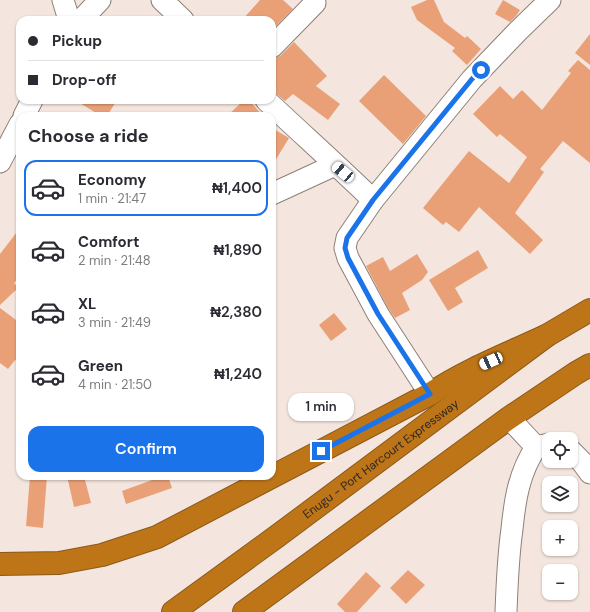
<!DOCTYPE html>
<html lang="en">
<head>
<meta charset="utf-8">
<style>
	:root { --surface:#fff; --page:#f2f2f3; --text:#2b2b33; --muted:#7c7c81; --line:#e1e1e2; --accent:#1a73e8 }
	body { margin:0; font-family:"DM Sans",sans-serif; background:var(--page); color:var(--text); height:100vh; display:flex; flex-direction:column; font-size:15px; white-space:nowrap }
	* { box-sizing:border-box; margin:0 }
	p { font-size:13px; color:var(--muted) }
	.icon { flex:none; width:22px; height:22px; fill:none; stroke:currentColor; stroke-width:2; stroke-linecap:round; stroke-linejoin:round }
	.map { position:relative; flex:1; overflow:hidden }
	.drawer { position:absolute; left:16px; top:112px; width:260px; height:368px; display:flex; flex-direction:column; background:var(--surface); border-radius:12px; box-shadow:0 1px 3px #0004 }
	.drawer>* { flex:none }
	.banner { position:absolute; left:16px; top:16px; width:260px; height:88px; border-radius:12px; box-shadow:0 1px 3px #0004; display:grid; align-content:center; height:88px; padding:0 12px; background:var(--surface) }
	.controls { position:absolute; left:542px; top:432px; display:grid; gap:8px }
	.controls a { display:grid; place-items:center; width:36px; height:36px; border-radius:8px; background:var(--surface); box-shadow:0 1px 3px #0004; font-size:20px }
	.end { position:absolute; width:18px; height:18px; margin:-9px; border:5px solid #1a73e8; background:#fff; box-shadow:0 0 0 2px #fff }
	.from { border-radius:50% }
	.bubble { position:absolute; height:28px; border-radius:12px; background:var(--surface); box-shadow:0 1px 3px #0004; font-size:13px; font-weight:600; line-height:28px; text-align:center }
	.car { position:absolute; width:12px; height:24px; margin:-12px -6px; border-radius:5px; box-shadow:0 0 3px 1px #0007; background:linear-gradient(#fff 24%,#345 0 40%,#fff 0 76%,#345 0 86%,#fff 0) }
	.banner b { display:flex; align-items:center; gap:14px; height:38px; font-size:15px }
	.banner b+b { border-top:1px solid var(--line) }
	.banner i { width:10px; height:10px; background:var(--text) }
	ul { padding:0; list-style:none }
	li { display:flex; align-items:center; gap:12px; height:56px; margin:0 8px 6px; padding:0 4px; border:2px solid transparent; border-radius:12px }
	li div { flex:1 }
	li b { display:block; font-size:15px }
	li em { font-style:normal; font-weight:600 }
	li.current { border-color:var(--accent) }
	li>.icon { width:36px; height:36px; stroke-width:1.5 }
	h2 { padding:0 12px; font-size:18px; line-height:48px }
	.primary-button { display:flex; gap:8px; margin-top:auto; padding:8px 12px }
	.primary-button a { flex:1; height:46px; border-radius:12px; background:var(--accent); color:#fff; font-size:16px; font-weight:600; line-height:46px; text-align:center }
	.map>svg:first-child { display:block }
	.building { fill:#eaa077 }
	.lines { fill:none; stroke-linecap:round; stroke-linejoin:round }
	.minor-casing { stroke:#8d8079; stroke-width:23 }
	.highway-casing { stroke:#8b5a1c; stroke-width:24 }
	.minor { stroke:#fff; stroke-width:21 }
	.highway { stroke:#be7518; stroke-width:22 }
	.route { stroke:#1a73e8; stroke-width:5 }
	.labels { text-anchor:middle; stroke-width:3; stroke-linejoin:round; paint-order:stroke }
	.street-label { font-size:12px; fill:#2c2724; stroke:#fdf5f0 }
</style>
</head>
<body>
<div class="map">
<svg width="590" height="612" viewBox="0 0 590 612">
	<rect width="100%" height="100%" fill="#f4e6de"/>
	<!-- building -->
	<g class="building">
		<polygon points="260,0 283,0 293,9 272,30 272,20 242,20"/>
		<polygon points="427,0 434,0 444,22 465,38 467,36 481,49 467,65 452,51 455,48 417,20 411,7"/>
		<polygon points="503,0 520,10 516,16 510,22 495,14"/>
		<polygon points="590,34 590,65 575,53"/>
		<polygon points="294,42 327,76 316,86 340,104 328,120 293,94 285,101 272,90 272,59 276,58 280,56"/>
		<polygon points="578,60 590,70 590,163 563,141 540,169 544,172 515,213 543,240 530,254 479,207 459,232 446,222 443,225 423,208 469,151 509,183 527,157 500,134 497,137 473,114 500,86 513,99 522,90 542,110 571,73 568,71"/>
		<polygon points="384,75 426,116 403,144 359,101"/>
		<polygon points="75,100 117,100 107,116 101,116"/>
		<polygon points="244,100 249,100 263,116 227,116"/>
		<polygon points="272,128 289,138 272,166"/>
		<polygon points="20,228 20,276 14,283 18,288 0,305 0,254"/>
		<polygon points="478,250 488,268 455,288 463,302 448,311 429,280"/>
		<polygon points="417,254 428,272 422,280 402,293 410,310 395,318 388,308 366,266 383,257 390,271"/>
		<polygon points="0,308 20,323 20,364 15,360 8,369 0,363"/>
		<polygon points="334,313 347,329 331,341 319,325"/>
		<polygon points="30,476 47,476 43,528 26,526"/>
		<polygon points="67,476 84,476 91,503 74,507"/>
		<polygon points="163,476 168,476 172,488 126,504 122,491"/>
		<polygon points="408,570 425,585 406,604 390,588"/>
		<polygon points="366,572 381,586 357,612 345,612 337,604"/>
	</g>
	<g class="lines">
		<defs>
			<g id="minor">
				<polyline points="63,0 69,20"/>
				<polyline points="162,0 183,20"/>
				<polyline points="81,20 100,0"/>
				<polyline points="272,47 315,3"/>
				<path d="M 266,100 C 301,133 338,166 373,200 L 347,238 L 345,248 L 348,258 L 378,314 L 430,394"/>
				<polyline points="24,116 32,100"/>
				<polyline points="0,162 20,124"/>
				<polyline points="272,194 335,165"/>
				<polyline points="373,200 472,79 518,31 550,0"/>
				<polyline points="509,418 536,447"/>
				<polyline points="571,451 582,462 590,473"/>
				<path d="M 506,612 C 507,584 508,557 512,529 C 515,499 519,473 536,447 L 549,444"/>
			</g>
			<g id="highway">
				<path d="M 0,564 L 59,563 L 102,555 L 157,537 L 430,394 C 466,370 507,354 546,336"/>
				<path id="s1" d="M 173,612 L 276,537 L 546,336 L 590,310"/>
				<polyline points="244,612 509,418 576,373 590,365"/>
			</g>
		</defs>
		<!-- minor casing -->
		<use href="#minor" class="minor-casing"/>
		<!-- highway casing -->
		<use href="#highway" class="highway-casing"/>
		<!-- minor -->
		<use href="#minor" class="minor"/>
		<!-- highway -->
		<use href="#highway" class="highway"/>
	</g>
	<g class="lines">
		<!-- route -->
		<polyline class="route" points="321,451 430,394 378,314 348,258 345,248 347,238 373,200 472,79 481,70"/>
	</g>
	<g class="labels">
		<!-- street labels -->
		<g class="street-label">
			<text dy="4" stroke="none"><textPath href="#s1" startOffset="258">Enugu - Port Harcourt Expressway</textPath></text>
		</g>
	</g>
</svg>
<div class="controls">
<a><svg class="icon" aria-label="locate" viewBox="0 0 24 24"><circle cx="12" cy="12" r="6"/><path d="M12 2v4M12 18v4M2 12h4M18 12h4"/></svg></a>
<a><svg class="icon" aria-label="layers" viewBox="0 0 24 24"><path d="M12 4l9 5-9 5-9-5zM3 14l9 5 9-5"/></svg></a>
<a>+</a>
<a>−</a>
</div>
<i class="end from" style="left:481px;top:70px"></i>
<i class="end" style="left:321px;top:451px"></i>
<div class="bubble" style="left:288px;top:393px;width:66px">1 min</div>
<i class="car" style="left:343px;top:172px;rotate:310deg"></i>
<i class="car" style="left:491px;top:361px;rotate:246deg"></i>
<div class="banner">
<b><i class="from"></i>Pickup</b>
<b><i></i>Drop-off</b>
</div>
<section class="drawer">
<h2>Choose a ride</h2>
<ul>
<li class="current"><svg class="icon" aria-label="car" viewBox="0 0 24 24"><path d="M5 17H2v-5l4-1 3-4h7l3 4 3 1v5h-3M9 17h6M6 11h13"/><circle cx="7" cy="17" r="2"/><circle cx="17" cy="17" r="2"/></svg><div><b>Economy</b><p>1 min · 21:47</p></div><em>₦1,400</em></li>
<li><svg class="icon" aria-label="car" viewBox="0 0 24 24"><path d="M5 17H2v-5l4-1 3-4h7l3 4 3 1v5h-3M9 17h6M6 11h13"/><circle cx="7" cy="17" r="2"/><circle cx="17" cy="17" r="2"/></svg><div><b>Comfort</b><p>2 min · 21:48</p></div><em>₦1,890</em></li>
<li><svg class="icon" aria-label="car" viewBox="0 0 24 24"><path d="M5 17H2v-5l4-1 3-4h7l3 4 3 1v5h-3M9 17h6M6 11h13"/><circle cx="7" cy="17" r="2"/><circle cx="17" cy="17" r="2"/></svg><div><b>XL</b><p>3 min · 21:49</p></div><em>₦2,380</em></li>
<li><svg class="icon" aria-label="car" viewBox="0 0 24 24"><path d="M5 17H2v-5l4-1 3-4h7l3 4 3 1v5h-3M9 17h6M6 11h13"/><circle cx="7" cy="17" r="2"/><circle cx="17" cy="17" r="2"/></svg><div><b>Green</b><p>4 min · 21:50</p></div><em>₦1,240</em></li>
</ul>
<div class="primary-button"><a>Confirm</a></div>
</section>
</div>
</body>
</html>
